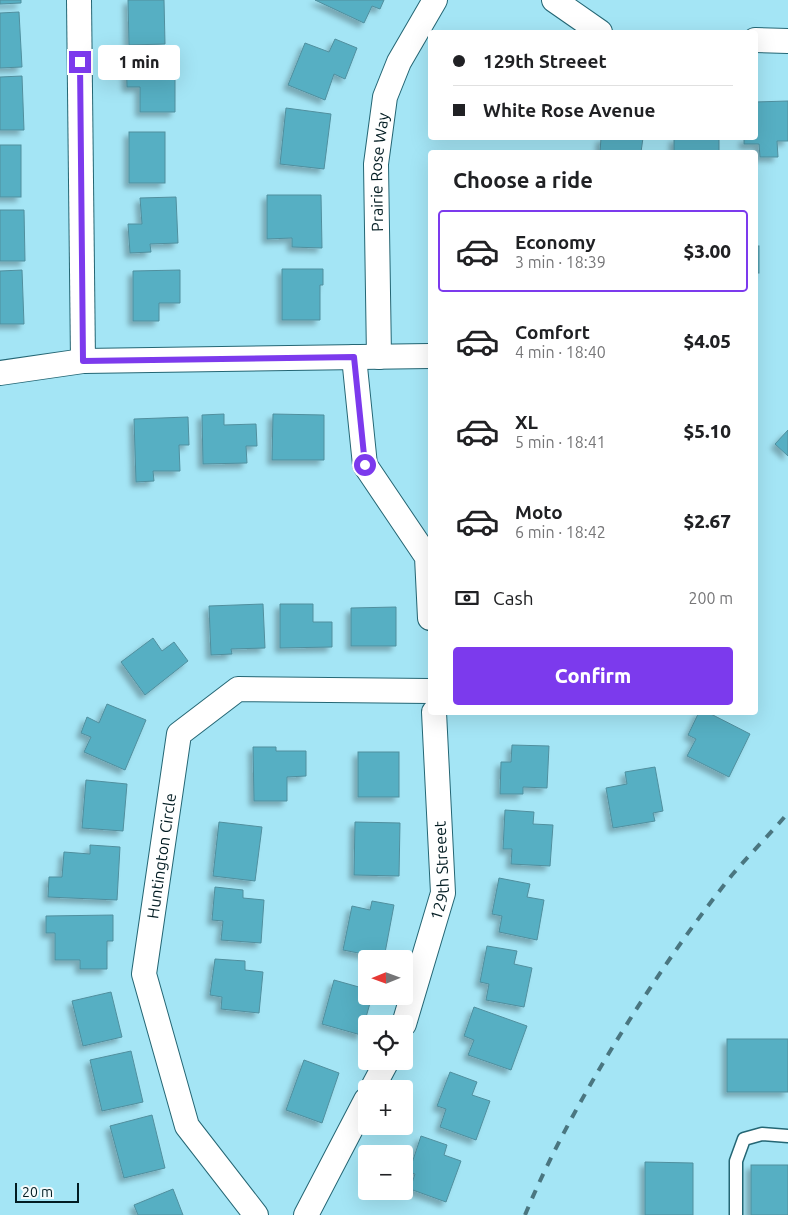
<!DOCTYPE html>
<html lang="en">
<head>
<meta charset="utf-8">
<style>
	:root { --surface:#fff; --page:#f2f2f2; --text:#202124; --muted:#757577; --line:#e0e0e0; --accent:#7c3aed }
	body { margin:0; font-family:Ubuntu,sans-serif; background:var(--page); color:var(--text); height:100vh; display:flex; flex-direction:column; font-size:19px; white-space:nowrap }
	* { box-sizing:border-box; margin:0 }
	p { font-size:16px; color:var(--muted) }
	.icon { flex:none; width:28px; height:28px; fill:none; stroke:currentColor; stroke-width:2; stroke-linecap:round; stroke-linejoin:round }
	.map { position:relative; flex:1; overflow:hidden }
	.drawer { position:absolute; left:428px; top:150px; width:330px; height:565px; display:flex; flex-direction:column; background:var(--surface); border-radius:5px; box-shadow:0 5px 20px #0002 }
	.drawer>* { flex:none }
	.guide { position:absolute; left:428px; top:30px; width:330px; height:110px; border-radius:5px; box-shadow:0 5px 20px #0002; display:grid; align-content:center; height:110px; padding:0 25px; background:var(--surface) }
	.needle { width:32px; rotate:269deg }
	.controls { position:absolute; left:358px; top:950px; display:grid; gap:10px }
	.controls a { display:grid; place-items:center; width:55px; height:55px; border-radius:5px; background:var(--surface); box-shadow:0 5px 20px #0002; font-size:25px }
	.scale { position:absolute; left:15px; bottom:12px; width:64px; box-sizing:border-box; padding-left:5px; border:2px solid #021c22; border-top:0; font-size:14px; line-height:18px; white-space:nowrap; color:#021c22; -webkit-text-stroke:4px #f4fbfc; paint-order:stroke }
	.end { position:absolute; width:22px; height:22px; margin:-11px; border:6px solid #7c3aed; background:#fff; box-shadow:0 0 0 2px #fff }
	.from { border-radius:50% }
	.bubble { position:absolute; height:35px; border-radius:5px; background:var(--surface); box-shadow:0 5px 20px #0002; font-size:16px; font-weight:800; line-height:35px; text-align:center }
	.guide b { display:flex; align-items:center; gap:18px; height:48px; font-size:19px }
	.guide b+b { border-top:1px solid var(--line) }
	.guide i { width:12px; height:12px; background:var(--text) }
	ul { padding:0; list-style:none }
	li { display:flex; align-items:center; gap:15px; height:82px; margin:0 10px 8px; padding:0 15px; border:2px solid transparent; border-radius:5px }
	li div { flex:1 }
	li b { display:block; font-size:19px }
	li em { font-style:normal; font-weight:800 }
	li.selected { border-color:var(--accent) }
	li>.icon { width:45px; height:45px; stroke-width:1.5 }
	h2 { padding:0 25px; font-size:22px; line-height:60px }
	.pay { display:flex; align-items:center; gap:12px; height:55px; padding:0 25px; font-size:19px }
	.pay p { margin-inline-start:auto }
	.cta { display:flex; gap:10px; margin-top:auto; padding:10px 25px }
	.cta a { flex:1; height:58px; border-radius:5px; background:var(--accent); color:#fff; font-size:20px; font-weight:800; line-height:58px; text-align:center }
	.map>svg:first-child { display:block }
	.building { fill:#57afc3; stroke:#508f9e; filter:url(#shadow) }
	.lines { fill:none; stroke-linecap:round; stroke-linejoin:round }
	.lane-casing { stroke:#246674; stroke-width:15 }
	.street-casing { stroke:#246674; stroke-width:26 }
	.lane { stroke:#fff; stroke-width:12 }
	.street { stroke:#fff; stroke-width:24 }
	.rail { stroke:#4a7680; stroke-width:4; stroke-dasharray:9 9; stroke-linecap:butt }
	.route { stroke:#7c3aed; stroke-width:6 }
	.labels { text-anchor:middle; stroke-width:5; stroke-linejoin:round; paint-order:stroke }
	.street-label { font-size:16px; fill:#021c22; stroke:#f4fbfc }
</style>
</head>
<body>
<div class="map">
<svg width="788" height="1215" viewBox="0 0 788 1215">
	<defs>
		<filter id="shadow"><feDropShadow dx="-4.5" dy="4.5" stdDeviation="2.5" flood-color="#0004"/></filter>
	</defs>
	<rect width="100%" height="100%" fill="#a4e5f5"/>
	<!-- building -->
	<g class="building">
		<polygon points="0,0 21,0 21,3 0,4"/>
		<polygon points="128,0 164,0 165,44 129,45"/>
		<polygon points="315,0 384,0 380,9 372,6 364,23"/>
		<polygon points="19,12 22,67 0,68 0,13"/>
		<polygon points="335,39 357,48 345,79 334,74 325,100 288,85 305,43 329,52"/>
		<polygon points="150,53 150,67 175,67 175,112 140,112 140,87 127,87 126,54"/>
		<polygon points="22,76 24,130 0,130 0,77"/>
		<polygon points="788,101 788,141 777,141 778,157 760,157 759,144 744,144 744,138 755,138 755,102"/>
		<polygon points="286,108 331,114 324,169 280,164"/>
		<rect x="129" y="132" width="36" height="51"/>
		<polygon points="601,138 643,138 641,152 600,152"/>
		<rect x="674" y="138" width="45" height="14"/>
		<rect x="0" y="145" width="21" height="52"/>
		<polygon points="267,195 321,195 322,248 292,247 292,238 267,239"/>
		<polygon points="176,197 178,243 150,244 151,252 130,253 128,224 142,224 140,198"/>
		<polygon points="0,210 24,210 25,261 0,261"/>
		<rect x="755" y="246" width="4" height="27"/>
		<polygon points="282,269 323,269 323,285 320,285 320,320 282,320"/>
		<polygon points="22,270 24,324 0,324 0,271"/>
		<polygon points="180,270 180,303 159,303 159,321 133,321 133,271"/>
		<polygon points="224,414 224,425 256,424 257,446 246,446 247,463 203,464 202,415"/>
		<polygon points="273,414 324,415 324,460 272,460"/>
		<polygon points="188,417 189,445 179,445 180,471 153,471 154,481 136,482 134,419"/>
		<polygon points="788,430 788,456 775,444"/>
		<polygon points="263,604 265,648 231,649 232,654 211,655 209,606"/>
		<polygon points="280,604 313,604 313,622 332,622 332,647 280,648"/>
		<polygon points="396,607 396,646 351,646 351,608"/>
		<polygon points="153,638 162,651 174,642 188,661 145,695 121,662"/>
		<polygon points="107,704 146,720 125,770 84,752 91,737 81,733 87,717 99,723"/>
		<polygon points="699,712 707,712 750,734 729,777 687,756 696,739 688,735"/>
		<polygon points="512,745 549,746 547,788 523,787 523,794 500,794 501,762 511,762"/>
		<polygon points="253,747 276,747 276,751 306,751 306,776 287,777 287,801 254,801"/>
		<rect x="358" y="752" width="41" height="45"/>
		<polygon points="655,767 663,811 653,813 655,821 613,828 606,788 627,784 625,772"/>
		<polygon points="86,780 127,784 123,831 82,828"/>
		<polygon points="505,810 534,812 533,824 553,825 550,866 511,864 512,849 503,849"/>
		<polygon points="219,822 262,827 255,881 213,876"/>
		<polygon points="355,822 400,823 399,876 354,875"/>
		<polygon points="90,845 120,847 117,900 48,897 49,877 62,877 64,852 90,854"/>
		<polygon points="499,878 530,884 527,897 544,900 537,940 499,932 502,916 492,914"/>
		<polygon points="215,887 243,890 243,898 264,900 261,943 221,940 223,921 212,920"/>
		<polygon points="372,901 394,905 384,958 343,950 352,906 370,910"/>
		<polygon points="113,915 113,941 107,941 107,969 80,969 80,960 55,960 55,933 46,933 46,916"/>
		<polygon points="487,946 517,951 514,964 532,968 524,1007 486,1000 489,984 480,982"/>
		<polygon points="215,959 245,961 245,970 263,972 259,1013 221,1009 222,997 210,995"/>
		<polygon points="334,980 366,989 366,996 372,996 361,1035 322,1024"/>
		<polygon points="111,992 122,1037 83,1046 72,1001"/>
		<polygon points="474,1007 527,1026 511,1070 468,1055 474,1040 464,1036"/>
		<rect x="727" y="1039" width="61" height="53"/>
		<polygon points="131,1051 143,1102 102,1111 90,1060"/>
		<polygon points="304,1060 339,1073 322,1123 286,1110"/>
		<polygon points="450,1072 477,1082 472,1095 490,1101 476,1140 440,1127 446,1109 437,1106"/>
		<polygon points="152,1115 165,1168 124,1178 110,1126"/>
		<polygon points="421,1136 447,1145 444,1155 461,1161 446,1202 410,1189 415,1174 409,1172"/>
		<polygon points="645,1162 693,1163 693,1215 645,1215"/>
		<rect x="751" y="1165" width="37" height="50"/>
		<polygon points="173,1189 183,1215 138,1215 134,1205"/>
	</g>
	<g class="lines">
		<defs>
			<polyline id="lane" points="736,1215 736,1161 744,1139 762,1134 788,1136"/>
			<g id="street">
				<polyline points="79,0 83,361"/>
				<polyline points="554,0 600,32"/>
				<polyline points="755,40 788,41"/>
				<polyline points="354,357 365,465 427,557 430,618"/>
				<path id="s1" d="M 379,357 L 376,164 L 385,97 L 399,62 L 435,0"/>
				<polyline points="0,373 83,361 430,356"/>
				<path id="s2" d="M 404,1024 L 443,893 L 434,712"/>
				<polyline points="372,1089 387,1061"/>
				<path id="s3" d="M 256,1215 L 187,1126 L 144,974 L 179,734 L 238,689 L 430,691"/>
				<polyline points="306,1215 366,1100"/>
			</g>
		</defs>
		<!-- lane casing -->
		<use href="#lane" class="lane-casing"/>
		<!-- street casing -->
		<use href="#street" class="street-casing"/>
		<!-- lane -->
		<use href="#lane" class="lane"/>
		<!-- street -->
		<use href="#street" class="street"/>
		<!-- rail -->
		<path class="rail" d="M 525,1215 C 547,1162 574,1112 603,1063 C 642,998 684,935 732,875 C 750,854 770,834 788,813"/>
	</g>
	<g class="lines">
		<!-- route -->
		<polyline class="route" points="80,62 83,361 354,357 365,465"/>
	</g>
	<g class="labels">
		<!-- street labels -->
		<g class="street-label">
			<text dy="6" stroke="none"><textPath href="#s1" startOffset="185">Prairie Rose Way</textPath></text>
			<text dy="6" stroke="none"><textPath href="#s3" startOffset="390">Huntington Circle</textPath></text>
			<text dy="6" stroke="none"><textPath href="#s2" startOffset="159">129th Streeet</textPath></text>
		</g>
	</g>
</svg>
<div class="controls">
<a><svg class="needle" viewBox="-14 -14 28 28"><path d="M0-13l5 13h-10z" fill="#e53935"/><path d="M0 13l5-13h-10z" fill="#757577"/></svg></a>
<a><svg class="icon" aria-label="locate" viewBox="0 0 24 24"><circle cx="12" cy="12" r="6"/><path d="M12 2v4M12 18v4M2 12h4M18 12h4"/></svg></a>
<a>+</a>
<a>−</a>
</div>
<div class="scale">20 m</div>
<i class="end from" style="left:365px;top:465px"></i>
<i class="end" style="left:80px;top:62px"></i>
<div class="bubble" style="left:98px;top:45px;width:82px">1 min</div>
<div class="guide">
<b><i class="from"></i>129th Streeet</b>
<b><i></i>White Rose Avenue</b>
</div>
<section class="drawer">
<h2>Choose a ride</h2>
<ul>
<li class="selected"><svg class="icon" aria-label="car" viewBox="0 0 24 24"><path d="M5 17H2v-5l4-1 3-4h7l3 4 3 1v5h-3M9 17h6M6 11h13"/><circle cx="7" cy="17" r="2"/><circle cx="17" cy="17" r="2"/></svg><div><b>Economy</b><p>3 min · 18:39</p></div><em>$3.00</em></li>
<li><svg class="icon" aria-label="car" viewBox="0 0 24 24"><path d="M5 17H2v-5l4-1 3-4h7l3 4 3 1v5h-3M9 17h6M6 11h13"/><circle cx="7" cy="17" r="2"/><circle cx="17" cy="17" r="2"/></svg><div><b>Comfort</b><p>4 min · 18:40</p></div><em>$4.05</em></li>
<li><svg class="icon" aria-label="car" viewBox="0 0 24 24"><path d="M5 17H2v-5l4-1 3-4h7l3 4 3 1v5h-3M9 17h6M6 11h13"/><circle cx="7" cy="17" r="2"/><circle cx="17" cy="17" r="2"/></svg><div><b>XL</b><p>5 min · 18:41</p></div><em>$5.10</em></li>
<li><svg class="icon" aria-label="car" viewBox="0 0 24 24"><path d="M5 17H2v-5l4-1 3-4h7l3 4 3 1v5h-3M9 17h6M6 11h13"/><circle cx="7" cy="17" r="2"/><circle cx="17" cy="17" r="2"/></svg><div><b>Moto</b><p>6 min · 18:42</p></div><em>$2.67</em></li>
</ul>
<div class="pay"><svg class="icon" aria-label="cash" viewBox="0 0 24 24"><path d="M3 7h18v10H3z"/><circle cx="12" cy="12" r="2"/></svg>Cash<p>200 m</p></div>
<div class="cta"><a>Confirm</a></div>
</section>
</div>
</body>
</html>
